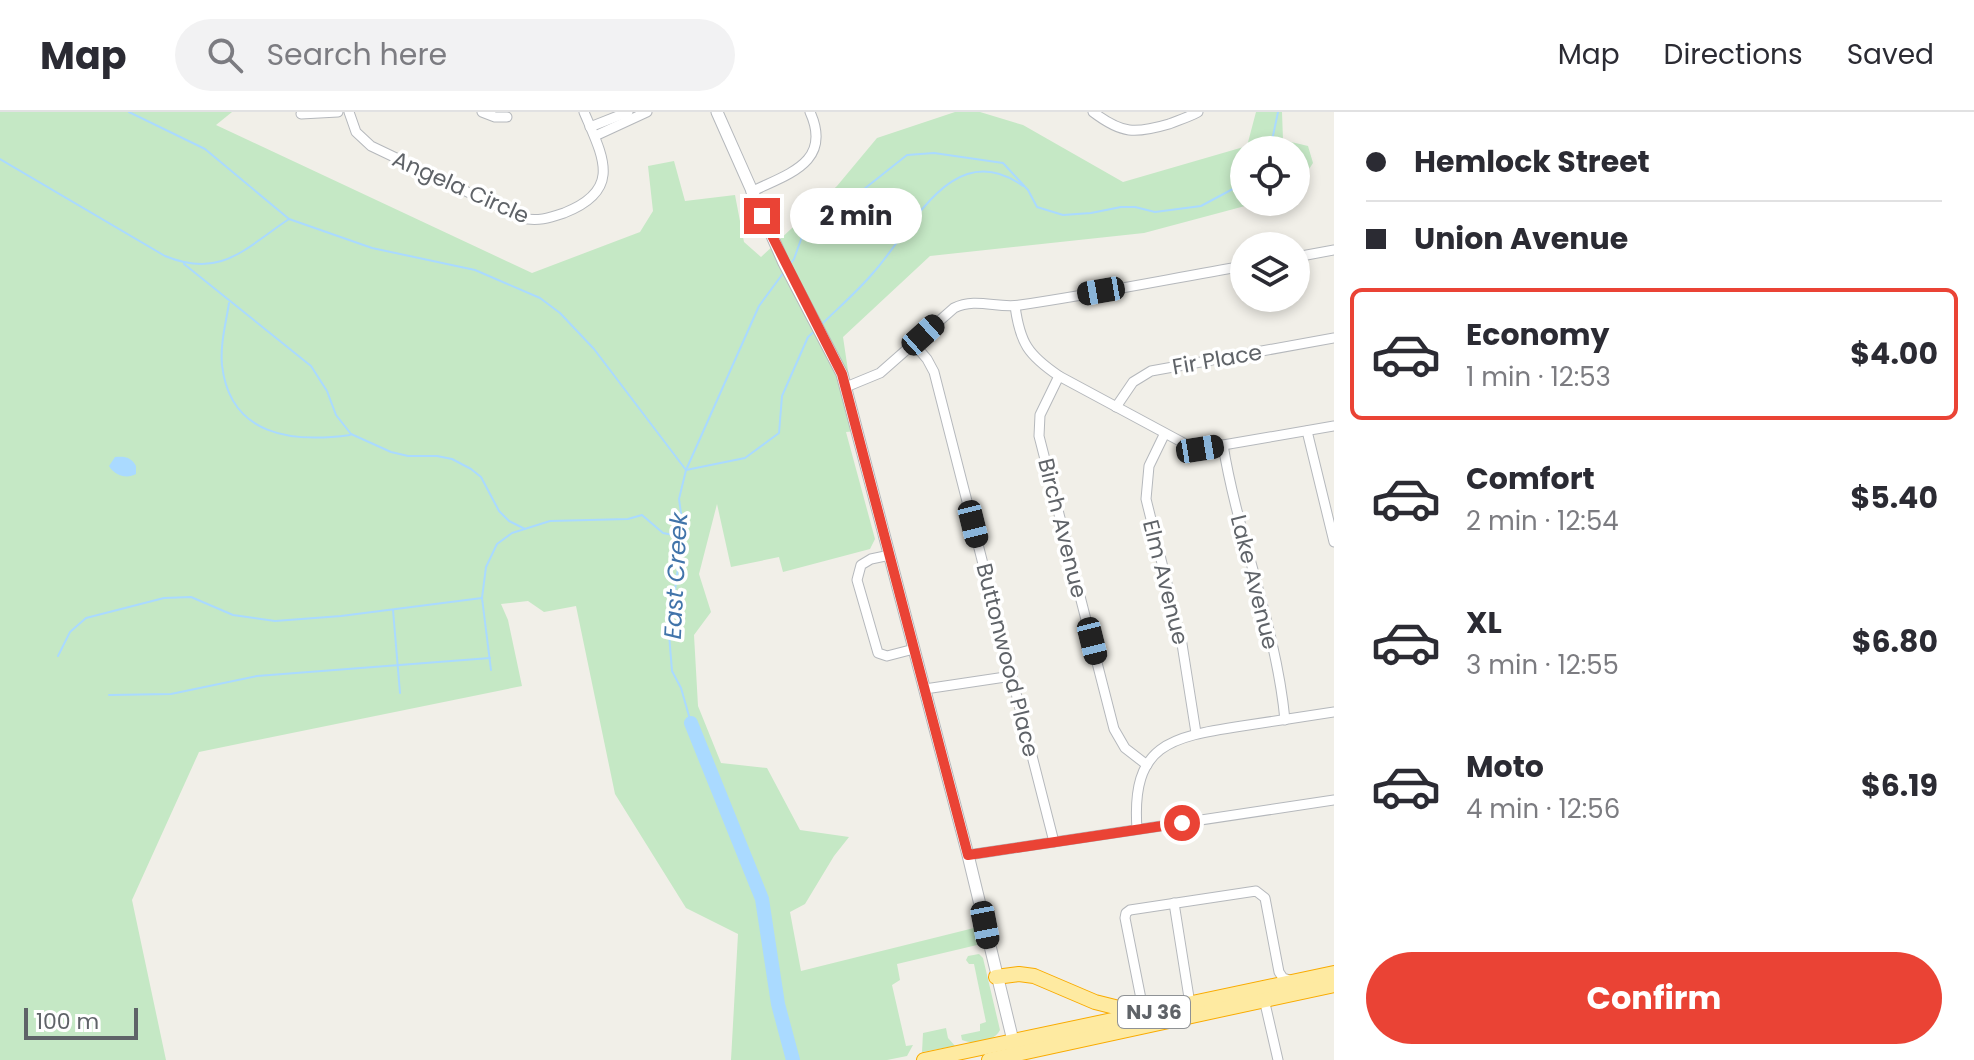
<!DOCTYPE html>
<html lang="en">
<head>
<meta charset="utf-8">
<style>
	:root { --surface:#fff; --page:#f2f2f3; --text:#2b2b33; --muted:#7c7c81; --line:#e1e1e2; --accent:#ea4335 }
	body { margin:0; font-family:Poppins,sans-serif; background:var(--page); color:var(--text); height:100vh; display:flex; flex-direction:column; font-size:30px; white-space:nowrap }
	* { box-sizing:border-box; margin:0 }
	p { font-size:26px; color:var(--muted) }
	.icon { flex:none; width:44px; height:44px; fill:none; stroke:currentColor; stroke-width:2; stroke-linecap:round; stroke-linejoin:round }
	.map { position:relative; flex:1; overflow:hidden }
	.details { display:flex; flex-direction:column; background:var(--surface); width:640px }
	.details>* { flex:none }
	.hud { display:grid; align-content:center; height:176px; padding:0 32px; background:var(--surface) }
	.controls { position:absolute; left:1230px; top:24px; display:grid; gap:16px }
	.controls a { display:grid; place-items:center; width:80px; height:80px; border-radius:50%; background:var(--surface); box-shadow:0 4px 12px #0003; font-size:40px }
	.scale { position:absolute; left:24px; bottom:20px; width:114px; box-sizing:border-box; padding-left:8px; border:4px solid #5f6368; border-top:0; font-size:22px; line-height:28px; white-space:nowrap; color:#5f6368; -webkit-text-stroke:6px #fff; paint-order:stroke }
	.end { position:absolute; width:36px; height:36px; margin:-18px; border:10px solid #ea4335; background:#fff; box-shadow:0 0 0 4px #fff }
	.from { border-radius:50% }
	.bubble { position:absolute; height:56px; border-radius:28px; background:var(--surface); box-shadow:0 4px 12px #0003; font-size:26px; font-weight:700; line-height:56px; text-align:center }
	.car { position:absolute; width:24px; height:48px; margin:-24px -12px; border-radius:10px; box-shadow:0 0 6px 2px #0007; background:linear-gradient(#222 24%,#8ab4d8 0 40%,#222 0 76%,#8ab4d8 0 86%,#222 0) }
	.hud b { display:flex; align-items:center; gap:28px; height:76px; font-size:30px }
	.hud b+b { border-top:2px solid var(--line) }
	.hud i { width:20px; height:20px; background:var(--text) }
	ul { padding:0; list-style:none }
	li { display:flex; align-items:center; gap:24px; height:132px; margin:0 16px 12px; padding:0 16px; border:4px solid transparent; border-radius:12px }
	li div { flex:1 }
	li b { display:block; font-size:30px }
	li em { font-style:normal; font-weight:700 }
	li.active { border-color:var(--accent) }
	li>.icon { width:72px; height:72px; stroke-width:1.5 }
	.cta { display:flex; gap:16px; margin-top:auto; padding:16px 32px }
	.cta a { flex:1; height:92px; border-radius:48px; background:var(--accent); color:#fff; font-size:32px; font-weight:700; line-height:92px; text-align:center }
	header { display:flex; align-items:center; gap:48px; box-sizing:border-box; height:112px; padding:0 40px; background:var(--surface); border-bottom:2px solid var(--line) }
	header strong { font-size:38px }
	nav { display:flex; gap:44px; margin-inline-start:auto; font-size:28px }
	.search { width:560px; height:72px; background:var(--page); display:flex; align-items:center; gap:20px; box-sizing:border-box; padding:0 28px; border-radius:44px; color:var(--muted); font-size:30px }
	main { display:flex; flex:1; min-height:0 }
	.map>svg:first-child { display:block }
	.green { fill:#c5e8c5 }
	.water { fill:#aadaff }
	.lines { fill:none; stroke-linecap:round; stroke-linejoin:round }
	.stream { stroke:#aadaff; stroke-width:2 }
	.river { stroke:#aadaff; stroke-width:14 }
	.minor-casing { stroke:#b5b8bc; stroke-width:11 }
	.tertiary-casing { stroke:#b5b8bc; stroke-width:13 }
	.trunk-casing { stroke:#f9ab00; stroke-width:16 }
	.minor { stroke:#fff; stroke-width:9 }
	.tertiary { stroke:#fff; stroke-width:11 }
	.trunk { stroke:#feeaa1; stroke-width:14 }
	.route { stroke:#ea4335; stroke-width:10 }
	.labels { text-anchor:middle; stroke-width:7; stroke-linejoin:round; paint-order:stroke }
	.shield { fill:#fff; stroke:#8f9295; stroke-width:2 }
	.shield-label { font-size:20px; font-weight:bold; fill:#5f6368 }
	.street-label { font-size:22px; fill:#5f6368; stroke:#fff }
	.water-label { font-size:24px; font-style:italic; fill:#4174aa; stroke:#fff }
</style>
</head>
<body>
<header>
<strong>Map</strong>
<div class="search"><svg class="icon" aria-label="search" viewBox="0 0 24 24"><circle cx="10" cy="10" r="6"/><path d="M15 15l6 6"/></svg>Search here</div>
<nav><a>Map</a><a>Directions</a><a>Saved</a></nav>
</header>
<main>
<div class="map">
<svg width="1334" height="948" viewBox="0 0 1334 948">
	<rect width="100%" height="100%" fill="#f1efe8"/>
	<!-- green -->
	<g class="green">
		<polygon points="0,0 232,0 216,13 532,161 640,120 653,99 648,54 674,49 685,89 735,83 744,130 761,145 837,74 877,26 955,0 980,0 1023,13 1123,70 1247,34 1256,0 1282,0 1283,28 1308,34 1313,51 1296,77 1296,38 1244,38 1244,90 1260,90 1144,121 930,144 843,225 857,319 846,320 875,427 870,437 783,460 779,445 731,455 717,392 699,462 711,500 694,523 698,594 721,651 767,656 800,718 849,725 834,744 805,792 790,800 801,859 978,815 980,829 977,833 897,852 900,868 892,873 906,934 913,933 907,944 887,948 731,948 738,822 686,796 615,682 576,494 544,500 528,489 501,492 508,508 522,574 199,640 132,788 166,948 0,948"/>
		<path d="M 979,842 L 983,846 L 1000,918 C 994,930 974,933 962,928 L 961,923 L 980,919 L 980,912 L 986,910 L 974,852 L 969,852 L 966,848 L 968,844 Z"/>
		<polygon points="946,916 948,926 955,934 922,940 923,921"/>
	</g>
	<!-- water -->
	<path class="water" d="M 115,345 C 125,344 131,345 136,354 L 136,362 C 127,367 115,364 109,354 Z"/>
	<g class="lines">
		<!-- stream -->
		<g class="stream">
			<polyline points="129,0 205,37 289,107 372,136 475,158 540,186 560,201 594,237 686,358 759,194 784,160"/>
			<polyline points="1270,38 1278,0"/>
			<path d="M 0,47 L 165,144 C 221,167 244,137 289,107"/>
			<polyline points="1028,78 1037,95 1063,103 1091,101 1121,95 1135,95 1155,100 1201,94 1244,71"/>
			<polyline points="184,152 311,254 327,279 336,303 351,322 391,340 408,344 437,344 452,347 471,357 481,365 499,399 509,409 525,417"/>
			<polyline points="790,152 794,147 804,119 817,103 854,85 907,43 934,41 1003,51 1028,78"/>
			<path d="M 229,191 C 226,211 220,232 222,253 C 230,324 292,331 350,323"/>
			<path d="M 820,214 C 838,196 857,180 873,161 C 912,118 952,23 1023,74"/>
			<polyline points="393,498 400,581"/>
			<polyline points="58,544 70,520 86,506 164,486 191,485 233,503 275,509 341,504 482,486"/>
			<polyline points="491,558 482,486 486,455 497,432 512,421 550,409 628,407 642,403 663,421 673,423"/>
			<polyline points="109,583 171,582 257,564 490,546"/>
			<polyline points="691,611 681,576 672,559 669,522 678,456 674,424 682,408 679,387 686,358 745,346 779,321 782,284 808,225 816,218"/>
		</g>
		<!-- river -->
		<polyline class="river" points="691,611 762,787 778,892 793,948"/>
		<defs>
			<g id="minor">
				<path d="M 349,0 L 356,20 L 371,34 L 522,106 C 537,110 549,106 564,101 C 623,78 603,45 584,0"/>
				<polyline points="482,0 495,5 507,5"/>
				<path d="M 1093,0 C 1122,22 1135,22 1169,12 C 1179,8 1189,5 1198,0"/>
				<polyline points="301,2 338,0"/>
				<polyline points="590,15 628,0"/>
				<polyline points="595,24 647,0"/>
				<path d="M 751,80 C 787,62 833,51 810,0"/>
				<polyline points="1296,145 1334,138"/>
				<path d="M 1015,194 C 1020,231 1028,243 1059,264 L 1191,335 L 1200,337 L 1334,314"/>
				<polyline points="914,232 927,247 934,260 1054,730"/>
				<polyline points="1059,264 1040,303 1039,324 1114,617 1125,636 1147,653"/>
				<path d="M 846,275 L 880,261 L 954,196 C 976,185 998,197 1020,193 C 1095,182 1169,167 1244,154"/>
				<polyline points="1116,295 1133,270 1151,259 1334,226"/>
				<polyline points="1307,319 1334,430"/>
				<polyline points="1164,323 1149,354 1146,387 1182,532 1196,621"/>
				<path d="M 1223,333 C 1238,425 1276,514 1285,608"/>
				<polyline points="890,443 871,447 861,453 857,468 878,541 887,544 914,537"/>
				<polyline points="925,577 1012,564"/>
				<path d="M 1137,717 C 1131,632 1170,625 1242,614 C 1273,609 1303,605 1334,600"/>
				<polyline points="968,743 1334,688"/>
				<polyline points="1174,791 1190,892"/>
				<polyline points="1264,887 1278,948"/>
				<polyline points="1144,902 1125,806 1126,801 1130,798 1256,779 1265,786 1279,860 1283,866 1293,869"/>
			</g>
			<polyline id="tertiary" points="717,0 784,151 842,262 968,743 1015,937"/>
			<g id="trunk">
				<polyline points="996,865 1019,862 1034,864 1095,890 1135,900"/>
				<polyline points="924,948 1334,861"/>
				<polyline points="989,948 1334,873"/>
			</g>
		</defs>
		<!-- minor casing -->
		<use href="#minor" class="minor-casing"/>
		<!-- tertiary casing -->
		<use href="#tertiary" class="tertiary-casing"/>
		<!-- trunk casing -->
		<use href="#trunk" class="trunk-casing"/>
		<!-- minor -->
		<use href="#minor" class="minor"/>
		<!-- tertiary -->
		<use href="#tertiary" class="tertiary"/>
		<!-- trunk -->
		<use href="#trunk" class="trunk"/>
	</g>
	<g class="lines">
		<!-- route -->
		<polyline class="route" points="762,104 842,262 968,743 1182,711"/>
	</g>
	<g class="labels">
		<!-- shield labels -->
		<rect class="shield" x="1118" y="884" width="72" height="32" rx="6"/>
		<g class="shield-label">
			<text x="1154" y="907">NJ 36</text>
		</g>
		<!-- street labels -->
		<g class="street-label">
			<text transform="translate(461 75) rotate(24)" y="8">Angela Circle</text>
			<text transform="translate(1217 247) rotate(-10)" y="8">Fir Place</text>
			<text transform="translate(1063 416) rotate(76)" y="8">Birch Avenue</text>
			<text transform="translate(1166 470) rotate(76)" y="8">Elm Avenue</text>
			<text transform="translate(1255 470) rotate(76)" y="8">Lake Avenue</text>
			<text transform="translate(1008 548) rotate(76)" y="8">Buttonwood Place</text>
		</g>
		<!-- water labels -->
		<g class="water-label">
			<text transform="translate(676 464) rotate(-87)" y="8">East Creek</text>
		</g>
	</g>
</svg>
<div class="controls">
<a><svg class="icon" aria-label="locate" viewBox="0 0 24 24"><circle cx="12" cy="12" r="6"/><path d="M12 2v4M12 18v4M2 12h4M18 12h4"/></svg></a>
<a><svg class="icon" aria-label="layers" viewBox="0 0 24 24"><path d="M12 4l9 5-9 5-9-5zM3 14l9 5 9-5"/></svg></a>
</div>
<div class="scale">100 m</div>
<i class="end from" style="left:1182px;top:711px"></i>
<i class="end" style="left:762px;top:104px"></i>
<div class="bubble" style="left:790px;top:76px;width:132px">2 min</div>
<i class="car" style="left:1101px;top:179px;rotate:260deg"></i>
<i class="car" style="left:923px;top:223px;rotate:48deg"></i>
<i class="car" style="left:1200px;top:337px;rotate:81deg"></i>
<i class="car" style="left:973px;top:412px;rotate:166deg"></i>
<i class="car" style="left:1092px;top:529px;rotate:166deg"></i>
<i class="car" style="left:985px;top:813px;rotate:169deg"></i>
</div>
<section class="details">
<div class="hud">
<b><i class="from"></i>Hemlock Street</b>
<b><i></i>Union Avenue</b>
</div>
<ul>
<li class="active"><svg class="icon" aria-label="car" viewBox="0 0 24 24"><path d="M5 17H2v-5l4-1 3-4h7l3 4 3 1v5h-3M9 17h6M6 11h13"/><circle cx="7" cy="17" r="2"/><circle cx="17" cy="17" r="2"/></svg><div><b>Economy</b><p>1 min · 12:53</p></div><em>$4.00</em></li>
<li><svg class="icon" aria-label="car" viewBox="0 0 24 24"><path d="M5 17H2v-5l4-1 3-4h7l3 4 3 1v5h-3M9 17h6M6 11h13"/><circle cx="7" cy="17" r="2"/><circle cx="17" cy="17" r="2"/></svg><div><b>Comfort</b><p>2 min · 12:54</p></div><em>$5.40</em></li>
<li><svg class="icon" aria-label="car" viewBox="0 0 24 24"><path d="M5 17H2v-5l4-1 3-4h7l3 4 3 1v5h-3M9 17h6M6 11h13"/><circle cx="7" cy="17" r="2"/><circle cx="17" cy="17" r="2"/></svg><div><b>XL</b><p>3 min · 12:55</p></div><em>$6.80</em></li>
<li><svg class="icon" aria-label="car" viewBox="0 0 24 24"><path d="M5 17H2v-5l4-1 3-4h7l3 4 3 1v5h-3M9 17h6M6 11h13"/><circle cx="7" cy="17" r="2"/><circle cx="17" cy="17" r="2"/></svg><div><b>Moto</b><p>4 min · 12:56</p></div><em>$6.19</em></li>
</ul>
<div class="cta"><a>Confirm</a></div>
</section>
</main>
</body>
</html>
